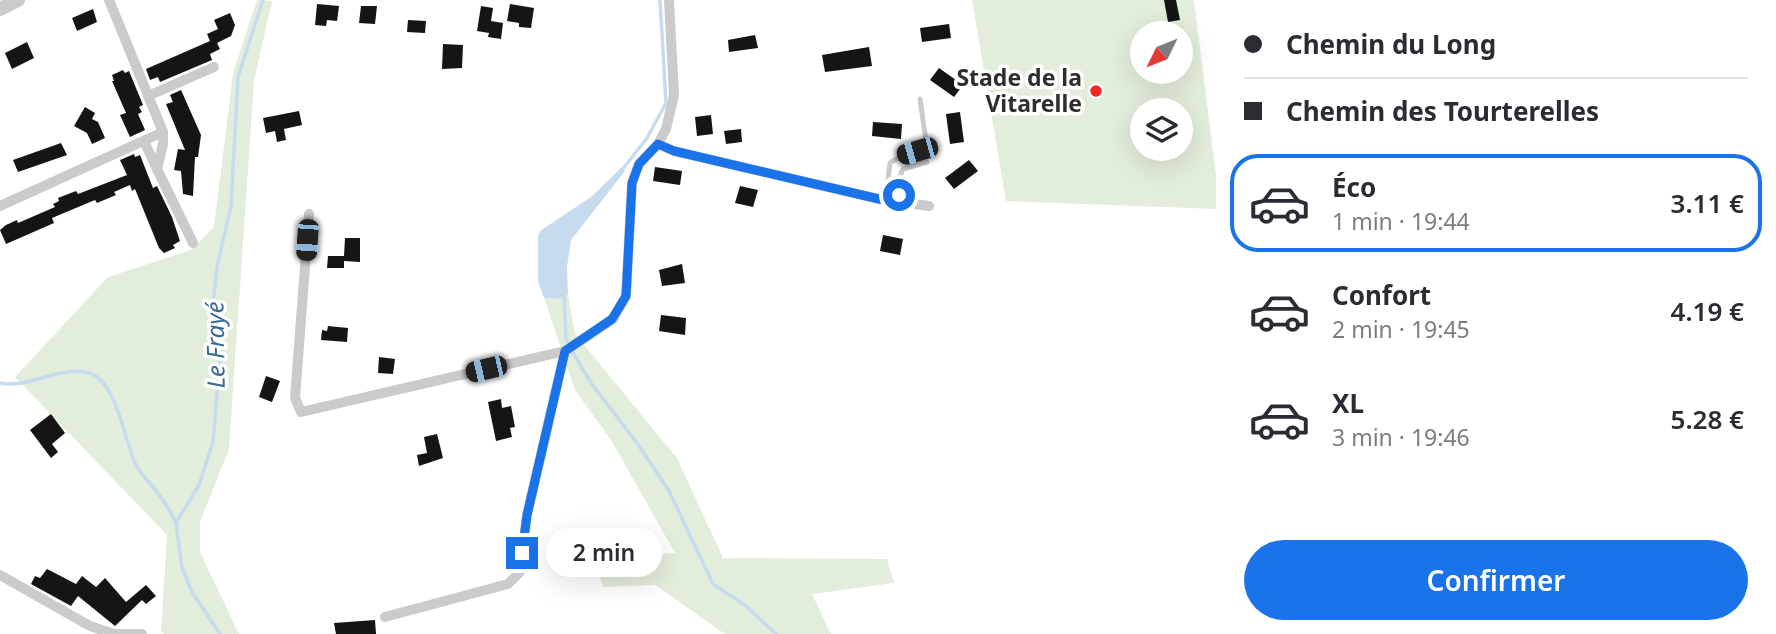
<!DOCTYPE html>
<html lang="fr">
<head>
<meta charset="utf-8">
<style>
	:root { --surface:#fff; --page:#f7f7f7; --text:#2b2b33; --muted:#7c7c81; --line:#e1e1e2; --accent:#1a73e8 }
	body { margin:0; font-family:"Noto Sans",sans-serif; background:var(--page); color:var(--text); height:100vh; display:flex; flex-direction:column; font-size:26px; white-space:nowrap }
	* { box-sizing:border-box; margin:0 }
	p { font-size:23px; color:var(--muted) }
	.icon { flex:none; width:38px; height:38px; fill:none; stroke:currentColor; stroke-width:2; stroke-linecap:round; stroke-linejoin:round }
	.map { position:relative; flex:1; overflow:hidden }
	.drawer { display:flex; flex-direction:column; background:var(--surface); width:560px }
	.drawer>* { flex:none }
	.guide { display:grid; align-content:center; height:154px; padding:0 28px; background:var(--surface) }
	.needle { width:46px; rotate:227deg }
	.tools { position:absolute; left:1130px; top:21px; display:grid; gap:14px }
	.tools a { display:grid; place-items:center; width:63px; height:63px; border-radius:50%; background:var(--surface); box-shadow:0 7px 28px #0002; font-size:35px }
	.end { position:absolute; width:32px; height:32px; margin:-16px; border:9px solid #1a73e8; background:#fff; box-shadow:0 0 0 4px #fff }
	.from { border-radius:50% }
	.bubble { position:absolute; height:49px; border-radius:24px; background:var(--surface); box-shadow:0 7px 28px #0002; font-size:23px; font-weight:600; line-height:49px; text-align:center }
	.car { position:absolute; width:21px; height:42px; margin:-21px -10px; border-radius:9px; box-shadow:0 0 5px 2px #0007; background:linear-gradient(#222 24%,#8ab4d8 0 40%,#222 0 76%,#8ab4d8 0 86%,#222 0) }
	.guide b { display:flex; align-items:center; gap:24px; height:66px; font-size:26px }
	.guide b+b { border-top:2px solid var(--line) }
	.guide i { width:18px; height:18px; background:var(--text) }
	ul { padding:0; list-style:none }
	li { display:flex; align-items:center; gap:21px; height:98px; margin:0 14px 10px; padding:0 14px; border:4px solid transparent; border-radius:28px }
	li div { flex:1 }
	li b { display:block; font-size:26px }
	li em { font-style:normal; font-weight:600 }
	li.active { border-color:var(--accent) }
	li>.icon { width:63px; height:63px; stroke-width:1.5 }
	.button { display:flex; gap:14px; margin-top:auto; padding:14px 28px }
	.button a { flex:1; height:80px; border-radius:42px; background:var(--accent); color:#fff; font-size:28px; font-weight:600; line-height:80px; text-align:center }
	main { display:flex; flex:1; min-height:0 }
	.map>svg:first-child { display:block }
	.green { fill:#e3eddb; fill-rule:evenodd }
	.water { fill:#c6dbee }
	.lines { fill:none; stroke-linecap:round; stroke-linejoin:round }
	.stream { stroke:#c6dbee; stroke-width:3.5 }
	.building { fill:#151515 }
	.service { stroke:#cbcbcb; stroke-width:5 }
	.minor { stroke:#cbcbcb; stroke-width:10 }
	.tertiary { stroke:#cbcbcb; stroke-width:14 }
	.route { stroke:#1a73e8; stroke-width:9 }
	.poi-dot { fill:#f12825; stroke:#fff; stroke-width:2.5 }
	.labels { text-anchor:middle; stroke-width:7; stroke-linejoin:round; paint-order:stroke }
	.poi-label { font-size:23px; font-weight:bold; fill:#2e2e2e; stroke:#fff; text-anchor:end }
	.water-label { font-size:24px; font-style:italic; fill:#376896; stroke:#fff }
</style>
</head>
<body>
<main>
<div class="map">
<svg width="1216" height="634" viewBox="0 0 1216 634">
	<rect width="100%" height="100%" fill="#fff"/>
	<!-- green -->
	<g class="green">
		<polygon points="257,0 272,1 254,81 229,449 200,522 200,552 239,634 164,634 161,631 167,535 15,377 108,277 191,250 214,227 233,73"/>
		<path d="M 972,0 L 1194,0 L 1216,175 L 1216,209 L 1006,201 ZM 1143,33 L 1181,33 L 1181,72 L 1143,72 ZM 1143,110 L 1181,110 L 1181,149 L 1143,149 Z"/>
		<polygon points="568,294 575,334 677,458 723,558 887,559 894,583 812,594 831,634 725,634 655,585 603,587 594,559 675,553 611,440 575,390 544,298 558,299"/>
	</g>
	<!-- water -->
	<polygon class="water" points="622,167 625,171 571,240 567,267 568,294 558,299 544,298 538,282 538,236 540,231 591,197"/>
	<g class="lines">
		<!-- stream -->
		<g class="stream">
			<polyline points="622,170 647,138 666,103 660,0"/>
			<polyline points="564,294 566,339 572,351 591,383 637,443 669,491 713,584 746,606 776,634"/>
			<path d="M 0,383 C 29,389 59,365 89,373 C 115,379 125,439 134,461 C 140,475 151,483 159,495 C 166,503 171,513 176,523"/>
			<polyline points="220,634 192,592 182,568 176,523 199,485 213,442 220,360 214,337 213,304 217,267 231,206 238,77 263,0"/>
		</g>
	</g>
	<!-- building -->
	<g class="building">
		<polygon points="1164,0 1176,0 1180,20 1168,22"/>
		<polygon points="317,4 339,6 337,21 327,20 326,26 315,25"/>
		<polygon points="510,4 534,8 531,28 519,27 519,23 507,21"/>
		<polygon points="361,6 377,6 375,24 359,23"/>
		<polygon points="481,6 493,8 491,21 503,23 501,39 488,37 489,33 477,31"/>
		<polygon points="93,9 97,22 77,31 72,18"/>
		<polygon points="230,13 235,25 231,36 217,43 220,49 210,54 212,60 160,82 158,77 150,80 146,69 210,41 207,34 218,29 214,20"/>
		<polygon points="408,20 426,21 425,33 407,32"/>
		<polygon points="949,24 951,38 922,42 920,28"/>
		<polygon points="755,35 758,48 729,52 728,40"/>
		<polygon points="27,42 34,58 12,69 5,53"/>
		<polygon points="443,44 463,45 462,68 442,69"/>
		<polygon points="869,47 872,66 825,72 822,55"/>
		<polygon points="939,68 963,85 954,97 930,80"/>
		<polygon points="123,70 125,73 129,71 143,105 139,107 142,112 138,114 145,130 130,137 120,115 126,113 112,81 114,81 112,75"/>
		<polygon points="181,90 201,135 198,157 195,157 193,196 183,194 181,171 174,170 178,149 185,150 166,104 173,102 170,95"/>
		<polygon points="85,107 95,113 92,119 98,122 105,138 92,144 87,133 74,126"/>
		<polygon points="299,111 302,125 284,129 286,140 277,142 275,131 266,133 263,118"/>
		<polygon points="960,112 964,142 950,144 946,114"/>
		<polygon points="711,115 713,134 697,136 695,117"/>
		<polygon points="873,122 902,124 901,139 872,136"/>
		<polygon points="741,129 742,142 726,144 724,131"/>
		<polygon points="61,143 67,155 18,172 13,160"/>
		<polygon points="134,154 135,157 140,155 153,188 157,186 172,217 180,241 173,245 175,248 164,253 159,248 135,189 132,191 130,185 114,192 116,195 97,203 95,200 52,218 54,223 6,244 0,230 6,225 17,220 18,223 55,207 53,204 59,201 58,198 76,191 78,194 127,175 120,160"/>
		<polygon points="969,160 978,171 954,189 945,178"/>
		<polygon points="655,167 682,171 680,185 653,181"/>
		<polygon points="740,186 758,190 753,207 735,203"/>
		<polygon points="883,235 903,239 900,255 880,251"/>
		<polygon points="345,238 360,238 360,262 344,261 344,268 327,268 328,256 344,256"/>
		<polygon points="682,264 685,283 662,286 659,270"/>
		<polygon points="661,315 686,318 685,335 659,331"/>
		<polygon points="328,326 348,328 347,342 321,340 322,330 327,331"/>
		<polygon points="379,357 395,359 393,374 378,373"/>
		<polygon points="266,376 280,381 272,402 259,397"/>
		<polygon points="501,399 502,408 511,406 515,427 510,428 512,437 496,441 488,402"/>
		<polygon points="51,414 65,433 52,444 58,452 51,458 30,430"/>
		<polygon points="437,434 443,458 419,466 417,455 427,453 424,437"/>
		<polygon points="47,569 76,584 82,576 96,587 105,578 126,602 146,585 156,596 146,604 142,600 115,626 78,596 71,606 31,584 35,576 40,578"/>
		<polygon points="375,620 376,634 336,634 334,623"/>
	</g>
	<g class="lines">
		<!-- service -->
		<g class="service">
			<path d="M 879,199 L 887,187 L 890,163 C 902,154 918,154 926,141 L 920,99"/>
			<polyline points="894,199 901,190 900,176 903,169 927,162"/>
		</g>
		<!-- minor -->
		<g class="minor">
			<polyline points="109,0 163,132 163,144 157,169 193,243"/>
			<polyline points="148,96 214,67"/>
			<polyline points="144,141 157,169"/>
			<polyline points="658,144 674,151 879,199 929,206"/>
			<polyline points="0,206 163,132"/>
			<polyline points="309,214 295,398 301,412 565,351 613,319 626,296 632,183 639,164 658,144 666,129 674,95 669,0"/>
			<polyline points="0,575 90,626 114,634 142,634"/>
			<polyline points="385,617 508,584 520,572 527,515 565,351"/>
		</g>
		<!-- tertiary -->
		<polyline class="tertiary" points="0,9 18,0"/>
	</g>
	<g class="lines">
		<!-- route -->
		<polyline class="route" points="522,553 527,515 565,351 612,319 626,296 632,183 639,164 658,144 674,151 879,199 891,201 899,195"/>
	</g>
	<!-- markers -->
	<circle class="poi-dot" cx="1096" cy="91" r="7"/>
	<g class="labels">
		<!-- poi labels -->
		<g class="poi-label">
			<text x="1082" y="86">Stade de la<tspan x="1082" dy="26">Vitarelle</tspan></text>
		</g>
		<!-- water labels -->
		<g class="water-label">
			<text transform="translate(216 345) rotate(-91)" y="8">Le Frayé</text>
		</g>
	</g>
</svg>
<div class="tools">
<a><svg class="needle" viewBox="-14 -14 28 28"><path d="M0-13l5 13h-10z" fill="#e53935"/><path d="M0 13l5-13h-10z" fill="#7c7c81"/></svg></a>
<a><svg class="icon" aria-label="layers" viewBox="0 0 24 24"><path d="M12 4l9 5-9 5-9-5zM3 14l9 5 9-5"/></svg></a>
</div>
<i class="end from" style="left:899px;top:195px"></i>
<i class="end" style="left:522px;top:553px"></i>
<div class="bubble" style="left:546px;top:528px;width:116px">2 min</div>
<i class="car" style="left:917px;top:151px;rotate:254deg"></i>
<i class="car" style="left:307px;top:240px;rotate:184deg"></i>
<i class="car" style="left:486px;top:369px;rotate:257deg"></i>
</div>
<section class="drawer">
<div class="guide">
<b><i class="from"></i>Chemin du Long</b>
<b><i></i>Chemin des Tourterelles</b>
</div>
<ul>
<li class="active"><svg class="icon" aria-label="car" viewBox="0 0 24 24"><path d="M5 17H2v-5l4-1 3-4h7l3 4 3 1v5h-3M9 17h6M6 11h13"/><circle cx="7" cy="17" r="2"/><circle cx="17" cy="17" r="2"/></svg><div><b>Éco</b><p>1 min · 19:44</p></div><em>3.11 €</em></li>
<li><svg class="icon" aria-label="car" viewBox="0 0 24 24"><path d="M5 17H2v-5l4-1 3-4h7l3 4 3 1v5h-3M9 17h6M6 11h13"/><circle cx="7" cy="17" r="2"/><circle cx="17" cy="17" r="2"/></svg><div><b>Confort</b><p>2 min · 19:45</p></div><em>4.19 €</em></li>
<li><svg class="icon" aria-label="car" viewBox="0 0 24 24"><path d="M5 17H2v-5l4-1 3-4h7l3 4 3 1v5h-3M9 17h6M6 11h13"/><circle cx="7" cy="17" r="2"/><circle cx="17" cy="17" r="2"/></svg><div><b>XL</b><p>3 min · 19:46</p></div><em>5.28 €</em></li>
</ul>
<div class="button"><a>Confirmer</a></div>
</section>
</main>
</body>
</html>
